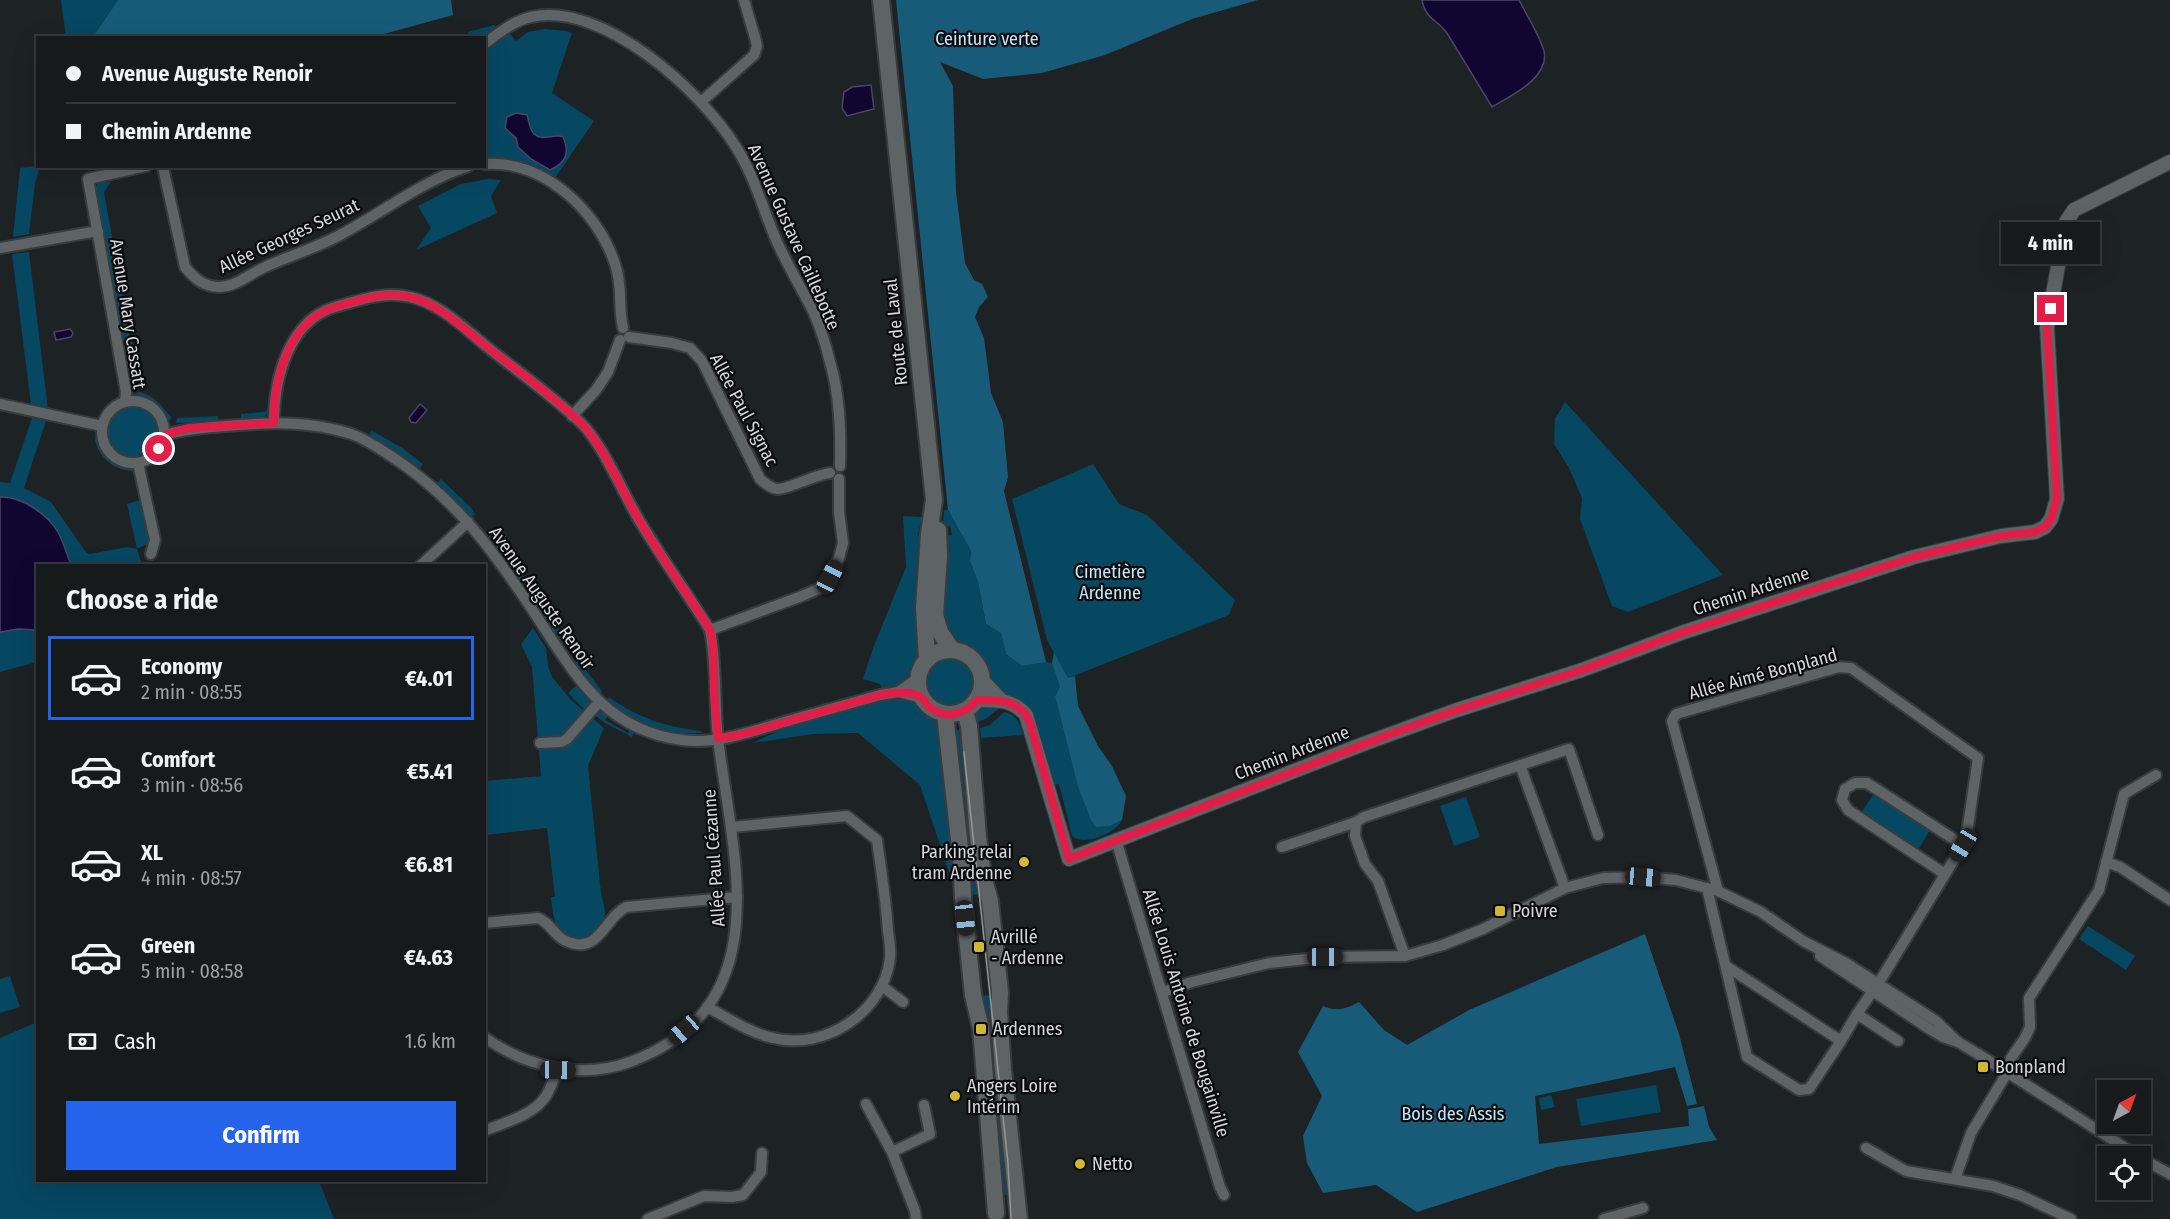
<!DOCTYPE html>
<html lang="en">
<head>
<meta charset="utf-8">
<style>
	:root { --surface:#161a1b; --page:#1f2324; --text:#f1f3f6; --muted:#9ea1a3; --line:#35383a; --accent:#2563eb }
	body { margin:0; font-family:"Fira Sans Condensed",sans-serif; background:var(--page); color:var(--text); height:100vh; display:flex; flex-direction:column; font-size:22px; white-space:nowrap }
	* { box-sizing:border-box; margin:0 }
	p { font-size:20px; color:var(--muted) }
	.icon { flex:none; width:33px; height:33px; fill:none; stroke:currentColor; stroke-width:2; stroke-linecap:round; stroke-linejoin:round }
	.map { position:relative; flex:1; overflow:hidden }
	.panel { position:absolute; left:36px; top:564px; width:450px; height:618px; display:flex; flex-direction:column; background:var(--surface); border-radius:0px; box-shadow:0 6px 24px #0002,0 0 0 2px var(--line) }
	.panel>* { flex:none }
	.banner { position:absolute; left:36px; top:36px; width:450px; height:132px; border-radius:0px; box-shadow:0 6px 24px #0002,0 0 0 2px var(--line); display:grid; align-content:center; height:132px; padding:0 30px; background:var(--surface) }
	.needle { width:39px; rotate:41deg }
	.buttons { position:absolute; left:2097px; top:1080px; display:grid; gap:12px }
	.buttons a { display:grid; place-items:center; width:54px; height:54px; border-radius:0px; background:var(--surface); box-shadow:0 6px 24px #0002,0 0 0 2px var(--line); font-size:30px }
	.end { position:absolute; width:27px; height:27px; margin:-14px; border:8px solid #e11d48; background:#fff; box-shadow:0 0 0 3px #fff }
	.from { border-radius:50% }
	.bubble { position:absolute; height:42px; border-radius:0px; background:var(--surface); box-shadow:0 6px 24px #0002,0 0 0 2px var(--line); font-size:20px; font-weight:700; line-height:42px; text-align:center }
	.car { position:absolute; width:18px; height:36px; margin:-18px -9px; border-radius:8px; box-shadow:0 0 4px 2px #0007; background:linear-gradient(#222 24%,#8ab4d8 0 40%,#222 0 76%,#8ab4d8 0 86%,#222 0) }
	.banner b { display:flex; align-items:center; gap:21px; height:57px; font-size:22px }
	.banner b+b { border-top:2px solid var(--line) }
	.banner i { width:15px; height:15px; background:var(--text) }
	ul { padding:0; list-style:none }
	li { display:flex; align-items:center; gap:18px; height:84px; margin:0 12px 9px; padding:0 18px; border:3px solid transparent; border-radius:0px }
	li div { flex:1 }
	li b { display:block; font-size:22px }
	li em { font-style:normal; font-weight:700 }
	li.active { border-color:var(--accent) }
	li>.icon { width:54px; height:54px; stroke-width:1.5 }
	h2 { padding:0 30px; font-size:27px; line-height:72px }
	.pay { display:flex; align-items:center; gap:15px; height:66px; padding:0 30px; font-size:22px }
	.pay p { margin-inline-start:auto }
	.primary-button { display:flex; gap:12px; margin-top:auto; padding:12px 30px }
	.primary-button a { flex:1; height:69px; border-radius:0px; background:var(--accent); color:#fff; font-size:24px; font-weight:700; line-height:69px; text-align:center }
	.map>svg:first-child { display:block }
	.green { fill:#064762 }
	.forest { fill:#185b79 }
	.water { fill:#110632; stroke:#4c4565; stroke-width:1.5 }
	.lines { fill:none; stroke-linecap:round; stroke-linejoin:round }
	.minor-casing { stroke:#393c3e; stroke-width:14 }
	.tertiary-casing { stroke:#393c3e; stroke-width:16 }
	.secondary-casing { stroke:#393c3e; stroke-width:20 }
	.minor { stroke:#5e6366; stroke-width:10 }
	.tertiary { stroke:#5e6366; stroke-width:14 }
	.secondary { stroke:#5e6366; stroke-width:16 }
	.tram { stroke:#949799; stroke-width:1.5 }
	.route { stroke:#e11d48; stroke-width:8 }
	.poi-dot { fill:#d2b635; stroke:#090b0c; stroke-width:2 }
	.labels { text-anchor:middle; stroke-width:4.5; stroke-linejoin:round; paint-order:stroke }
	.park-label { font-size:18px; fill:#c5e7fb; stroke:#090b0c }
	.street-label { font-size:18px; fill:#d6d9db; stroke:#090b0c }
	.poi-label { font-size:18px; fill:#d6d9db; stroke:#090b0c; text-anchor:start }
</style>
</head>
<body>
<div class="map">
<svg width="2170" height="1219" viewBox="0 0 2170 1219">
	<rect width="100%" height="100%" fill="#1d2224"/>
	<!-- green -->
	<g class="green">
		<polygon points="61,0 118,0 93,38 66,37"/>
		<polygon points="494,25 498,28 484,38 468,37 468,32"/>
		<path d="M 545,29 L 566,31 L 572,33 L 552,93 L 594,121 L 555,178 C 533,167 509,161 485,158 L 485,52 L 509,33 L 516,41 L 528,32 Z"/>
		<polygon points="37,166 40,167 35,183 29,234 13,237 20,168"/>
		<polygon points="108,179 110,183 104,192 130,338 134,346 133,348 125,349 95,188 99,181"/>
		<polygon points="488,179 501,180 491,196 497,213 416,250 431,228 418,206 461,184"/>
		<polygon points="29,252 48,409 31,405 12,254"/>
		<polygon points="135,356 137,358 134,366 138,385 136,387 131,385 126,359"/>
		<path d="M 140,392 C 155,396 162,406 171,417 L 170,421 L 154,403 L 135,393 Z"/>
		<polygon points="1565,402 1723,575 1628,612 1612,606 1580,519 1582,498 1569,468 1554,444 1555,419"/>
		<circle cx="132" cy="432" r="26"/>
		<polygon points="270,411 262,418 241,420 241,414"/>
		<polygon points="218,416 219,422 176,423 177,418"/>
		<polygon points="32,418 46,421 24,488 51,502 85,551 89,554 128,547 137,549 127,504 141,500 151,538 149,543 137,549 142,565 38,566 37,662 0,672 0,482 10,483"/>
		<polygon points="371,430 402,448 423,464 420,468 384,444 369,436"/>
		<path d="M 94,434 L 100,449 L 111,462 L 136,471 C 114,472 96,456 94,434 Z"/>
		<polygon points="1093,464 1119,504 1147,515 1235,600 1229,615 1068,678 1047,640 1012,499"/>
		<polygon points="441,479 472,509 475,514 472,517 437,483"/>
		<path d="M 944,510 L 948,510 L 971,551 L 970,561 L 978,582 L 986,624 L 1001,633 L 1006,654 L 1022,666 L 1046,662 L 1052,663 L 1060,687 L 1055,696 L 1078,787 L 1110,826 L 1122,820 C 1116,833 1084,847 1072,836 L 1059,784 L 1053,785 L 1034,722 L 993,686 L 983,658 L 967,646 L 955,641 L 946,632 L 940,614 L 945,536 L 952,535 L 950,526 L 943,526 Z"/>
		<polygon points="903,516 922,517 918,535 923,536 918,548 915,602 919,616 919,658 906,679 893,688 882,689 880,684 863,679 873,648 906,567"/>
		<polygon points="492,531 525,577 520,581 488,535"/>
		<polygon points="536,596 567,642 562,645 531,599"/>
		<path d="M 533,628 L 546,648 L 548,666 L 552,677 L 571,700 L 604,728 L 588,766 L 601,894 C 604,904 607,913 603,922 C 596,940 572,945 560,930 C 553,922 552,907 551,897 L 555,897 L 547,828 L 485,835 L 485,781 L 541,776 L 532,667 L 521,644 Z"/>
		<circle cx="951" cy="682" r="26"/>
		<polygon points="578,660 602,691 599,696 573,664"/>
		<polygon points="576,686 592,704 586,711 568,693"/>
		<path d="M 609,697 C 640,719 664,726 701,731 L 702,733 C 666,736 634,723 606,701 Z"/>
		<path d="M 889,699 L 904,699 L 915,702 L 921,710 L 940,725 L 956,872 L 949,872 L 920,785 L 858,733 L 813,734 L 753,743 C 795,721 843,710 889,699 Z"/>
		<path d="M 987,705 L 1004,707 C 989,712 991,721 973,722 L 976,713 Z"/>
		<polygon points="596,707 608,716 605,720 628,733 630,729 634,731 632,737 605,723 592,713"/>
		<path d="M 1004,712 C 1016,714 1020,723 1023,735 L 981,738 L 980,728 L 990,725 Z"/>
		<polygon points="965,729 982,894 970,895 952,731"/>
		<polygon points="1875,792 1931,828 1918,850 1861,813"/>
		<polygon points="1466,797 1480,837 1454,846 1440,806"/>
		<polygon points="2088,926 2135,956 2126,970 2079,939"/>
		<polygon points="10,976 20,1007 0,1013 0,979"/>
		<polygon points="993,995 1013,1195 1001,1195 981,996"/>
		<polygon points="37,1022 38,1180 319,1181 334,1219 0,1219 0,1038"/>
		<polygon points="1656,1085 1661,1112 1581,1126 1576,1099"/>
		<polygon points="1551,1095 1555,1107 1541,1110 1539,1098"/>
	</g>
	<!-- forest -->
	<g class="forest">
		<polygon points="118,0 451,0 453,15 373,37 93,37"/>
		<polygon points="896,0 1258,0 1192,19 1105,55 1042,73 983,79 940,62 953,86 956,192 965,263 974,280 982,284 988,297 979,307 975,317 984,338 991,393 1003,422 1008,477 1004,491 1046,662 1022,666 1006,654 1001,633 986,624 978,582 970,561 971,551 948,510"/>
		<polygon points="1054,652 1068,678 1075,676 1078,706 1098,746 1112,766 1126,796 1122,820 1110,826 1096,827 1091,820 1078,787 1055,696 1060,687 1052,663"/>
		<path d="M 1645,934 L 1679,1034 L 1697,1104 L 1687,1106 L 1675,1067 L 1535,1096 L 1539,1144 L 1689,1126 L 1688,1109 L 1704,1106 L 1709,1127 L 1717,1140 L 1557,1167 L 1417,1212 L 1376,1185 L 1323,1193 L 1307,1163 L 1303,1136 L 1322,1096 L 1298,1052 L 1323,1006 C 1337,1012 1346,1009 1359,1002 L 1384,1030 L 1407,1045 L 1469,1010 Z"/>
	</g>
	<!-- water -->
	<g class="water">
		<path d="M 1422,0 L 1519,0 C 1527,16 1539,34 1544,51 C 1550,78 1510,96 1492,107 L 1447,33 C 1436,18 1426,20 1422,0 Z"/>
		<polygon points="871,85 874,109 847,116 842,108 844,92 852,87"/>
		<path d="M 516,113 L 527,115 C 529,120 529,129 534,134 C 542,142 554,133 563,137 C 570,153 566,163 550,170 L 531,159 L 518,147 L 516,138 L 505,128 L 507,117 Z"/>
		<polygon points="70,329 73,333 71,337 56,340 54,332"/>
		<polygon points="420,404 427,410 416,423 411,422 409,418"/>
		<path d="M 0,497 C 22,496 49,515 59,534 C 64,544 67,555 71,565 L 38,566 L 37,630 L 18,629 L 0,632 Z"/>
	</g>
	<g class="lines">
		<defs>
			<g id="minor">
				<path d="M 484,44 C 499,33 513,21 531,17 C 603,1 701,91 736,147 C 755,177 763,210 777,242 C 788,266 801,288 813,311 C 820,327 826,345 830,362 C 840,396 841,431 840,466"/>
				<polyline points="701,102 754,55 757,46 756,41 744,0"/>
				<path d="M 484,164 C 543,159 598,211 615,264 C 623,286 618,308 623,328"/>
				<path d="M 163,167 L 185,267 C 194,278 204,287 219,287 C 235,287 250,274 265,267 C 289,256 316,248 340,235 C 384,212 421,181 469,166"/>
				<polyline points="0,248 98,231"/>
				<path d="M 629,337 L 672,343 L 690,348 L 702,361 L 760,479 C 765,483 771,489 778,489 C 789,489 814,475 830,473"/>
				<circle cx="133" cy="432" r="31"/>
				<polyline points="125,402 126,392 88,179 146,166"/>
				<polyline points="0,404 102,426"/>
				<polyline points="572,416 596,390 608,372 620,340"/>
				<path d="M 274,422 C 274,379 289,320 335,307 C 360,300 384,291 410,297 C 439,303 464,328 486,346 C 517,371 552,395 581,423 C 602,443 623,493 639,520 C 661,557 687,593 710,630 C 717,664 714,704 718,739 C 733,859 780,1006 630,1062 C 580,1080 526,1067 484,1037"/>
				<path d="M 164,435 C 189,428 214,427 240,425 C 276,422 312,422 348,433 C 363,437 378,448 391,456 C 458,500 496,554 539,620 C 577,678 606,730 682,740 C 715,745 753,731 784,722 C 816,713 848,704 880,695 L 898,692 L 921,698"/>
				<polyline points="138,463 155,540 151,554"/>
				<polyline points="420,566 468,522"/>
				<polyline points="710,630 802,596 818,589 830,577 839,558 843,543 839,512 839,479"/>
				<polyline points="898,692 918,678"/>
				<polyline points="540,743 561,742 567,739 599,702"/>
				<polyline points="1520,765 1565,888"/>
				<polyline points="1356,822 1355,836 1365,864 1378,881 1405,956"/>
				<polyline points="1116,840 1220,1187 1224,1195"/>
				<polyline points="1282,847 1356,822 1364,817 1569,749 1598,835"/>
				<polyline points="2106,862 2120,867 2170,900"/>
				<polyline points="1945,874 1848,810 1842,800 1845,789 1855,783 1867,783 1963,845"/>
				<polyline points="1707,888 1747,1057 1799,1090 1809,1089 1841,1041"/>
				<polyline points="1718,891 1672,721 1676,714 1839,667 1851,668 1978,758 1966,840 1883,976 1857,1014 1898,1041"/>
				<path d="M 484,923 L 538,918 C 551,923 554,936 566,941 C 599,956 604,918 626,907 L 737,897"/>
				<polyline points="1820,956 1931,1030 1943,1037 1958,1042 1983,1057 2138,1156"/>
				<polyline points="1726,966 1841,1041 1857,1014"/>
				<polyline points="882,986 903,1002"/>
				<polyline points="1163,992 1192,982 1269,963 1325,957 1405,956 1443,945 1483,929 1565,888 1603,878 1643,877 1676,880 1718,891 1761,912 1803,941 1846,963 1936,1021 1958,1042"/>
				<path d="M 707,1007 C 728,1018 750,1033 773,1038 C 825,1051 884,1012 890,958 C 891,949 889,939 888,931 C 886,900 881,870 877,840 L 847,816 L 732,827"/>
				<polyline points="866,1104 892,1152"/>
				<path d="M 484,1131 C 505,1122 533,1116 546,1096 C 551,1088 554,1078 558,1069"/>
				<polyline points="1866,1148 1906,1171 1993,1186 2020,1195 2071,1219"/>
				<polyline points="2140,1158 2170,1174"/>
				<polyline points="1955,1179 1971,1133 2007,1073 2011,1058 2025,1038 2030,1027 2029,998 2099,890 2124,794 2156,775"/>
				<polyline points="648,1219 704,1196 732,1197 743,1195 761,1172 762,1153"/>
				<polyline points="916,1219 915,1211 892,1152 930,1134 924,1105"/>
				<polyline points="1604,1219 1643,1208"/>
			</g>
			<g id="tertiary">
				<polyline points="982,680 1001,700"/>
				<path d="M 977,700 C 996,700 1012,699 1026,715 L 1069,859 L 1366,743 L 1454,711 L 1582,670 L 1684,632 L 1914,557 L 2001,536 L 2035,532 L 2045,527 L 2051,519 L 2057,499 L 2047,327 L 2066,222 L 2074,210 L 2170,162"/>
			</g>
			<g id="secondary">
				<polyline points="881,0 934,500 929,534 924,608 927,659"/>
				<polyline points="938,530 939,556 935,615 940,632 952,650"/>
				<circle cx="950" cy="682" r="32"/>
				<polyline points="965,711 969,726 978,837 983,876 990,901 1000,992 999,1012 1003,1070 1019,1219"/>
				<polyline points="945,714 961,857 963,898 973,995 981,1029 996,1213"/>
			</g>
		</defs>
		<!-- minor casing -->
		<use href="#minor" class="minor-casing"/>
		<!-- tertiary casing -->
		<use href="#tertiary" class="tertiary-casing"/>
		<!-- secondary casing -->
		<use href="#secondary" class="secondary-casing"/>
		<!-- minor -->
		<use href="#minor" class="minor"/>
		<!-- tertiary -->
		<use href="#tertiary" class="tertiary"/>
		<!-- secondary -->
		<use href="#secondary" class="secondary"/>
		<!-- tram -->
		<polyline class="tram" points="964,752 1008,1163 1011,1219"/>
	</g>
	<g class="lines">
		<!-- route -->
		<path class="route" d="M 159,449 L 164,435 L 189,428 L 274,423 C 273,379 289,320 335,307 C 359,300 384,291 410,297 C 437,303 461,326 482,343 C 515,369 551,394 581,423 C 602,443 623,493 639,520 C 661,557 687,593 710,630 L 713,645 L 714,693 L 718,738 L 740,735 L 880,695 C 891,693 911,690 922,698 C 925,700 927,706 931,708 C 946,720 966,714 977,700 C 998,700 1018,699 1029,720 L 1069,859 L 1388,735 L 1454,711 L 1582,670 L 1684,632 L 1914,557 L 2001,536 L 2035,532 L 2045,527 L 2051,519 L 2057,499 L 2047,327 L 2051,309"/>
	</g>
	<!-- markers -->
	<g class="poi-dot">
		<circle cx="1024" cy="862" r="6"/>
		<rect x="1494" y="905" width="12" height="12" rx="3"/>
		<rect x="973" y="941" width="12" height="12" rx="3"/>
		<rect x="975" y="1023" width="12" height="12" rx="3"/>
		<rect x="1977" y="1061" width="12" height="12" rx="3"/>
		<circle cx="955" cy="1096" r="6"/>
		<circle cx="1080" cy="1164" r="6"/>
	</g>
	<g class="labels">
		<!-- park labels -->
		<g class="park-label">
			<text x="987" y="45">Ceinture verte</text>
			<text x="1110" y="578">Cimetière<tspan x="1110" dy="21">Ardenne</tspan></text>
			<text x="1453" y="1120">Bois des Assis</text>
		</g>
		<!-- street labels -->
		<g class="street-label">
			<text transform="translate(289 236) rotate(-25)" y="6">Allée Georges Seurat</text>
			<text transform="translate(794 237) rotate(66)" y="6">Avenue Gustave Caillebotte</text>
			<text transform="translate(128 314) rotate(81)" y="6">Avenue Mary Cassatt</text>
			<text transform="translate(896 332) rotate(-96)" y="6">Route de Laval</text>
			<text transform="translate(744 410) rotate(62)" y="6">Allée Paul Signac</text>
			<text transform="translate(1751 591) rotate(-18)" y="6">Chemin Ardenne</text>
			<text transform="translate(542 598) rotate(55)" y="6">Avenue Auguste Renoir</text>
			<text transform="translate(1763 674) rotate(-15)" y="6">Allée Aimé Bonpland</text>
			<text transform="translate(1292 753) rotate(-21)" y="6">Chemin Ardenne</text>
			<text transform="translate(714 858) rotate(-94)" y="6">Allée Paul Cézanne</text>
			<text transform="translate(1186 1013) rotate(73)" y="6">Allée Louis Antoine de Bougainville</text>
		</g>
		<!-- poi labels -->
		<g class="poi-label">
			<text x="1012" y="858" text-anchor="end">Parking relai<tspan x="1012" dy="21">tram Ardenne</tspan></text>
			<text x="1512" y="917">Poivre</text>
			<text x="991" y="943">Avrillé<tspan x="991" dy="21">- Ardenne</tspan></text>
			<text x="993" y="1035">Ardennes</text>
			<text x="1995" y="1073">Bonpland</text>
			<text x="967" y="1092">Angers Loire<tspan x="967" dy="21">Intérim</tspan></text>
			<text x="1092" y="1170">Netto</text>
		</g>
	</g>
</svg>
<div class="buttons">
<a><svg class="needle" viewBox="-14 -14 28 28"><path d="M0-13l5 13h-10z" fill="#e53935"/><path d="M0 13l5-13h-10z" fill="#9ea1a3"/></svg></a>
<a><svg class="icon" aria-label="locate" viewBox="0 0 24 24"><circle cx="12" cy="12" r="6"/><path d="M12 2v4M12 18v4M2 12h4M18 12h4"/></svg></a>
</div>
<i class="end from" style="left:159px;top:449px"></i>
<i class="end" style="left:2051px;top:309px"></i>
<div class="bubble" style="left:2001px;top:222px;width:99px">4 min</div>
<i class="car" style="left:830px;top:577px;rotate:27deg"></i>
<i class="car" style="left:1963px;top:845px;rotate:211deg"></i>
<i class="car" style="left:1643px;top:877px;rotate:95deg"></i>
<i class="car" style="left:965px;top:918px;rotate:174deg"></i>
<i class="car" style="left:1325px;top:957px;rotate:90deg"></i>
<i class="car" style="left:684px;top:1030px;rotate:229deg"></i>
<i class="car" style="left:558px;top:1070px;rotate:91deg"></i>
<div class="banner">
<b><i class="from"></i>Avenue Auguste Renoir</b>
<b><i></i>Chemin Ardenne</b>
</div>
<section class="panel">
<h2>Choose a ride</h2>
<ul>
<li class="active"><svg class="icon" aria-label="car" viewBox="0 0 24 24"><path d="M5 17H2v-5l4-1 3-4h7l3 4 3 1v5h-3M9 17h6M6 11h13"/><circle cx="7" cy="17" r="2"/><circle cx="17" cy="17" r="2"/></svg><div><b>Economy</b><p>2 min · 08:55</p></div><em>€4.01</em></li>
<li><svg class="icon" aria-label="car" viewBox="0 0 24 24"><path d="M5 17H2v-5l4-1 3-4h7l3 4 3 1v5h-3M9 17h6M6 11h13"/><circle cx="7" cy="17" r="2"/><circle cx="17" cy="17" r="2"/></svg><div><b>Comfort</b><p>3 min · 08:56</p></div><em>€5.41</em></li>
<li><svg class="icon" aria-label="car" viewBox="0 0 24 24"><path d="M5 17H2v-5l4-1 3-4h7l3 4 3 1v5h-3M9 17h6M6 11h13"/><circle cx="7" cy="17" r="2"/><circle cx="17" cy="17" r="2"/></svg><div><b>XL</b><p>4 min · 08:57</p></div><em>€6.81</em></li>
<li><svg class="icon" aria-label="car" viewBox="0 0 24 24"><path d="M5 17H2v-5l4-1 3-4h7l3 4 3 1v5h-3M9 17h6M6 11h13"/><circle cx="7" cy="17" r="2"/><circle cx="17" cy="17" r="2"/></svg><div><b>Green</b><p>5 min · 08:58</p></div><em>€4.63</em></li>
</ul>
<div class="pay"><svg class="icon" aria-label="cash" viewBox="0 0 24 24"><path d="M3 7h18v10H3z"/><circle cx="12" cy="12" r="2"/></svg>Cash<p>1.6 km</p></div>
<div class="primary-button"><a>Confirm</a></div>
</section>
</div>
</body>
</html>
